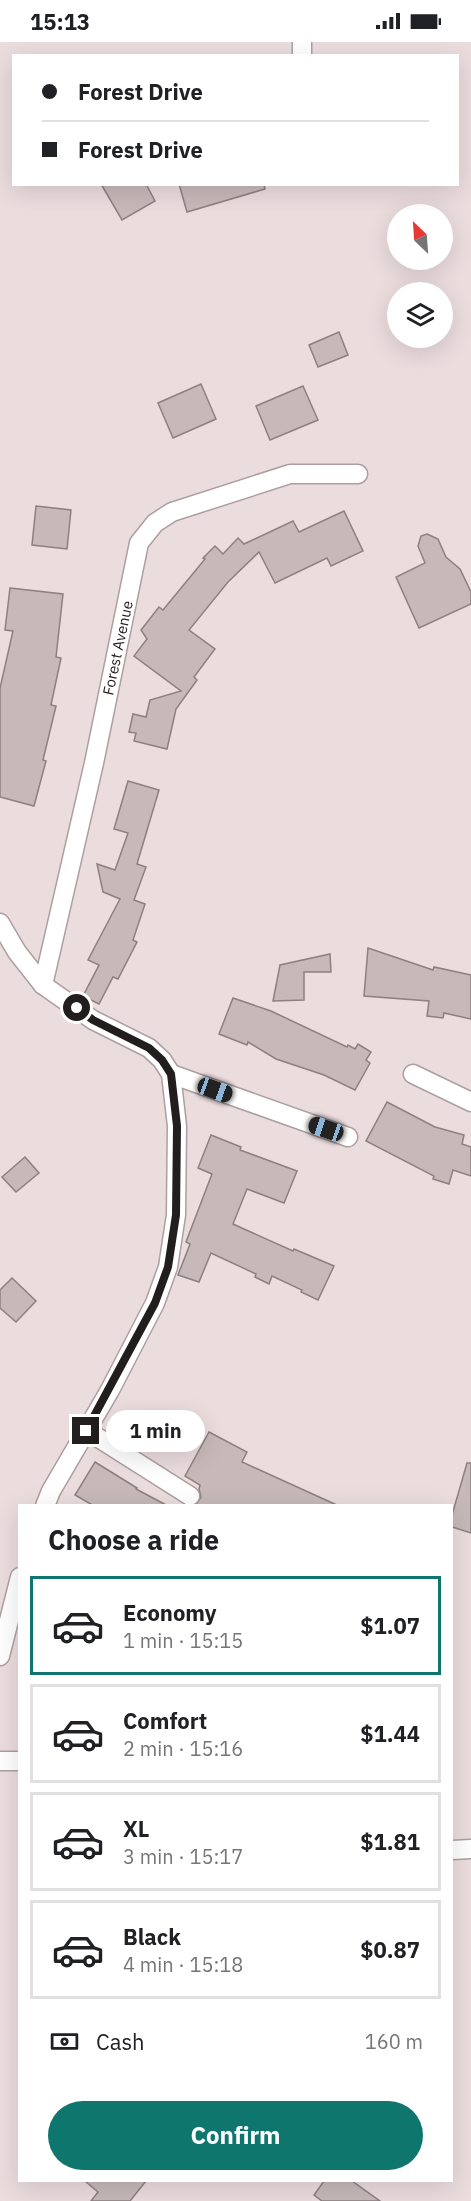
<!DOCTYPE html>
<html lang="en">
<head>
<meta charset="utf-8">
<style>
	:root { --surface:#fff; --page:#f6f6f6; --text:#202124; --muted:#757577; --line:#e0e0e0; --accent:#0f766e }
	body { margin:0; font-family:"IBM Plex Sans",sans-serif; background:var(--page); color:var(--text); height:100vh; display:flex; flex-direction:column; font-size:22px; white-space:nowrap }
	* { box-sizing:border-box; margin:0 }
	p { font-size:20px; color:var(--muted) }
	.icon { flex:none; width:33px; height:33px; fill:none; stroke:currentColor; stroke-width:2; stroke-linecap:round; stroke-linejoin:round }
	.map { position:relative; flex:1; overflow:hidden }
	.sheet { position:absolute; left:18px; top:1462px; width:435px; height:678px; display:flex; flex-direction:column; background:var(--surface); border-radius:0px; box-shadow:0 6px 24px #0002 }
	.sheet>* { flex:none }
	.guide { position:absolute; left:12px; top:12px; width:447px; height:132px; border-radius:0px; box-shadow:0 6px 24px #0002; display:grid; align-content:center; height:132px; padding:0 30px; background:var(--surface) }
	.needle { width:39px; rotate:335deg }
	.tools { position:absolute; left:387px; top:162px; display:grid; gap:12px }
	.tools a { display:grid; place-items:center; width:66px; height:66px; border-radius:50%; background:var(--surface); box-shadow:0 6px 24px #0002; font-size:30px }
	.end { position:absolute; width:27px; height:27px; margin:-14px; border:8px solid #231e1e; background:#fff; box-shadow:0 0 0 3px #fff }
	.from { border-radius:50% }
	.bubble { position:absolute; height:42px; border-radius:21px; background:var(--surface); box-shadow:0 6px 24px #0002; font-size:20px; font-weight:700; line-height:42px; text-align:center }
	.car { position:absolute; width:18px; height:36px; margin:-18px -9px; border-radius:8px; box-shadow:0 0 4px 2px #0007; background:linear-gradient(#222 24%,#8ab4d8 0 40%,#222 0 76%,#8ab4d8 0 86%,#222 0) }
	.guide b { display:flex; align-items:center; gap:21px; height:57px; font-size:22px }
	.guide b+b { border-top:2px solid var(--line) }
	.guide i { width:15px; height:15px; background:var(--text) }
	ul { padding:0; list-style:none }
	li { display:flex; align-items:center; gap:18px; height:99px; margin:0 12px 9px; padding:0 18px; border:3px solid var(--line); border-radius:0px }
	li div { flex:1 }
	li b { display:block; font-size:22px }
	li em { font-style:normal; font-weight:700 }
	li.active { border-color:var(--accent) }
	li>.icon { width:54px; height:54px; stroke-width:1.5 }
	h2 { padding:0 30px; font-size:27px; line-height:72px }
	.pay { display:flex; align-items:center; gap:15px; height:66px; padding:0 30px; font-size:22px }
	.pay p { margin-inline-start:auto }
	.button { display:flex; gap:12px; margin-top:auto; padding:12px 30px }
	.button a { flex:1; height:69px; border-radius:36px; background:var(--accent); color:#fff; font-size:24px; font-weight:700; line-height:69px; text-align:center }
	.status { display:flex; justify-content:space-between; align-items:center; height:42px; padding:0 30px; background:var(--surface); direction:ltr }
	.status svg { height:16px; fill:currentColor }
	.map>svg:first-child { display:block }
	.building { fill:#c7b9ba; stroke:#8d8081; stroke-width:1.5 }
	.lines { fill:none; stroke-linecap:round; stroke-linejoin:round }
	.street-casing { stroke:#ad9fa1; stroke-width:21 }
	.street { stroke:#fff; stroke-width:18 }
	.route { stroke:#231e1e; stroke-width:8 }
	.labels { text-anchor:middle; stroke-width:6; stroke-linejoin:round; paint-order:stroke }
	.street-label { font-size:15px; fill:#231e1e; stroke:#fff }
</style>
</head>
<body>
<div class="status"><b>15:13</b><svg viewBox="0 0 49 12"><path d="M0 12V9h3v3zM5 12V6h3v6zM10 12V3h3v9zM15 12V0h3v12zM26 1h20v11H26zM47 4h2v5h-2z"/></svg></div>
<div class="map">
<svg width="471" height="2159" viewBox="0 0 471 2159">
	<rect width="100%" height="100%" fill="#ebdcde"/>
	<!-- building -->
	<g class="building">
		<polygon points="101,142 146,142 155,159 122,178"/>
		<polygon points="179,142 264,142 265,147 187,170"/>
		<polygon points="339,290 348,313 318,325 309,303"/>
		<polygon points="201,342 216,377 173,396 158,361"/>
		<polygon points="303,344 318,378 270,398 256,364"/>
		<polygon points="36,464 71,468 67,507 32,503"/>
		<polygon points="344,469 363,509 331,524 327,516 275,541 259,510 228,540 189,588 215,607 194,635 197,638 176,667 167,707 134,699 136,691 129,690 133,672 146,675 150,658 181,649 134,614 147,597 141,588 159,565 163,568 205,517 203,516 215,504 223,512 238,496 244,502 293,479 299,490"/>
		<polygon points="427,492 438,497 446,515 460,527 471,550 471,562 419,586 396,535 425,521 418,504 421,494"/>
		<polygon points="10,546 63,552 56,615 61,616 51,663 56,664 43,718 46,719 34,764 0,755 0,646 13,589 5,588"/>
		<polygon points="128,739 159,748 137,822 146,825 134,858 145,862 133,898 137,900 118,937 113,935 99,962 83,954 99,923 88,918 120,857 103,850 97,822 115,828 128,791 114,787"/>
		<polygon points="368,906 433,928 434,925 471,933 471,977 444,971 443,976 427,974 429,959 364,954"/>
		<polygon points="330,912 331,930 304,930 304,958 273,959 280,923"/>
		<polygon points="233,956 271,969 347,1005 348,1003 355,1007 358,1002 371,1010 366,1018 370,1021 355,1048 324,1033 276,1017 248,1000 247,1003 219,992"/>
		<polygon points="387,1060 435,1085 464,1093 462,1102 471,1105 471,1134 453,1128 449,1142 433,1137 434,1134 366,1099"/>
		<polygon points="211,1093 241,1105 240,1108 297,1129 284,1161 247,1147 233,1182 293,1209 294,1207 334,1224 318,1258 301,1250 302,1248 272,1234 269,1242 255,1235 256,1232 211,1211 199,1240 178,1233 190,1202 186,1200 212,1132 198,1126"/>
		<polygon points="25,1115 39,1131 16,1150 2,1135"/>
		<polygon points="12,1236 36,1259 16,1280 0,1266 0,1248"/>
		<polygon points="209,1390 247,1410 242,1420 339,1464 195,1464 201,1455 199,1447 200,1443 185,1434"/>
		<polygon points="95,1420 137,1446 136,1447 168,1464 94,1464 75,1453"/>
		<polygon points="467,1421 471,1421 471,1491 452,1485 452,1473"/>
		<polygon points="85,2139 146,2139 130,2159 91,2159 98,2150"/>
		<polygon points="324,2139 352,2139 380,2159 322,2159 314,2153"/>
	</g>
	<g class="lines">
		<defs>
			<g id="street">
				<polyline points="302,14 302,0"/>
				<polyline points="0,881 17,910 43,943 93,978 149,1006 162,1018 171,1032 177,1084 176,1173 168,1225 155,1261 110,1348 51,1449 45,1464"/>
				<polyline points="43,943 94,721 139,501 155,481 172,470 290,432 358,432"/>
				<polyline points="171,1032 348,1095"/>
				<polyline points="413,1032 471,1060"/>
				<polyline points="86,1388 190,1454"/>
				<polyline points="0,1614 20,1535"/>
				<polyline points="0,1719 20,1719"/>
				<polyline points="452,1808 471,1807"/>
			</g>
		</defs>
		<!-- street casing -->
		<use href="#street" class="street-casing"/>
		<!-- street -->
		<use href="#street" class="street"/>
	</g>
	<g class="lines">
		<!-- route -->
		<polyline class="route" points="77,966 93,978 149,1006 162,1018 171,1032 177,1084 176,1173 168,1225 155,1261 86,1389"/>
	</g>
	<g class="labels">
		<!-- street labels -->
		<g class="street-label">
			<text transform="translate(118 606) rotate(-78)" y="5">Forest Avenue</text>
		</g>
	</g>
</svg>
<div class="tools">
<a><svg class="needle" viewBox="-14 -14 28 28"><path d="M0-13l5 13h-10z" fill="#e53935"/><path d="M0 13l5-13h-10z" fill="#757577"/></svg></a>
<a><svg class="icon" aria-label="layers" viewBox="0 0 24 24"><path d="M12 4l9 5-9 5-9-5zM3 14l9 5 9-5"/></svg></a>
</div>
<i class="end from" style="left:77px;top:966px"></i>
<i class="end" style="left:86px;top:1389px"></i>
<div class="bubble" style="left:106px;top:1368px;width:99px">1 min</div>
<i class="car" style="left:215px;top:1048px;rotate:110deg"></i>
<i class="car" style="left:326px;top:1087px;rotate:289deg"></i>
<div class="guide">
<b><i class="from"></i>Forest Drive</b>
<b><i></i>Forest Drive</b>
</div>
<section class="sheet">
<h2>Choose a ride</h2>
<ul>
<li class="active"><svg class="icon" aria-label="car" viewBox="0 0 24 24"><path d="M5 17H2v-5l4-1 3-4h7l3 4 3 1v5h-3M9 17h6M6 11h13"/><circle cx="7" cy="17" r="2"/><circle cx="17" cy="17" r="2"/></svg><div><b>Economy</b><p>1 min · 15:15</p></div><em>$1.07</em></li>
<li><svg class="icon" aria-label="car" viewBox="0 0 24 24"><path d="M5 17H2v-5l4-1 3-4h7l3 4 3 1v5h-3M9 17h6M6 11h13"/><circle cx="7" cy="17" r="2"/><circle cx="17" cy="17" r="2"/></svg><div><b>Comfort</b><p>2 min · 15:16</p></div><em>$1.44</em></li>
<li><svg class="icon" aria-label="car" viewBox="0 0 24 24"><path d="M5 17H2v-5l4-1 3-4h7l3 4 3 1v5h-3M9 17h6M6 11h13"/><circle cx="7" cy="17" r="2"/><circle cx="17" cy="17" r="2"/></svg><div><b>XL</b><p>3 min · 15:17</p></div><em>$1.81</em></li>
<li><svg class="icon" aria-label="car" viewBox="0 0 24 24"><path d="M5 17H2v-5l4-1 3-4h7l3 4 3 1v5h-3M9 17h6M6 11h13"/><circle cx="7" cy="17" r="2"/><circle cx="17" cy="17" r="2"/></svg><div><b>Black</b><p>4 min · 15:18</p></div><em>$0.87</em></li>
</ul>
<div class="pay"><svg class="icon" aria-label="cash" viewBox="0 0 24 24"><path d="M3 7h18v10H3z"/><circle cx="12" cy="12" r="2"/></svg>Cash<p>160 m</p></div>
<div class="button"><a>Confirm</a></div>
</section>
</div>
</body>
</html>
